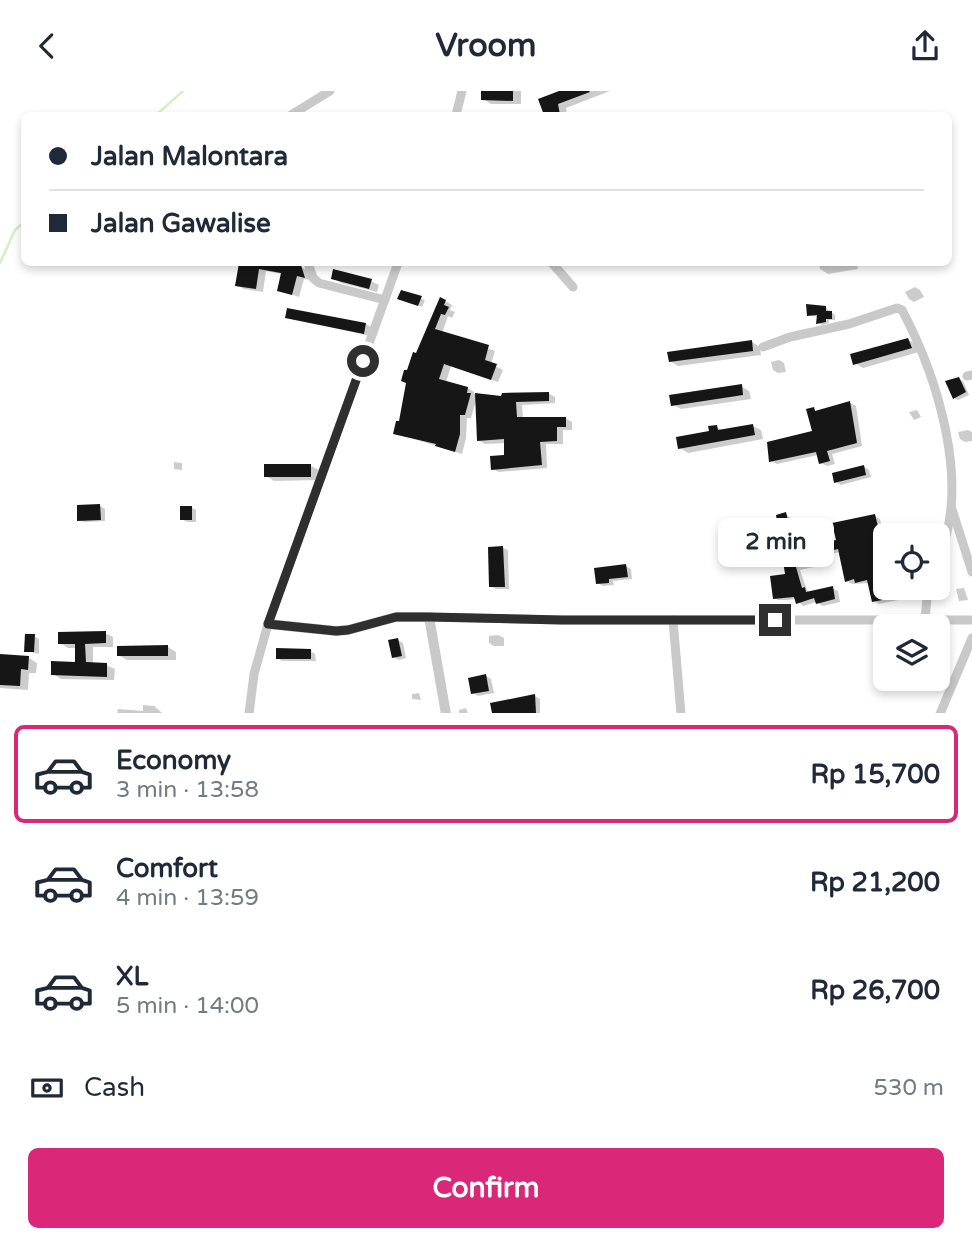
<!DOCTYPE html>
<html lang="en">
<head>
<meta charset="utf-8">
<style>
	:root { --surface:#fff; --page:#f6f6f7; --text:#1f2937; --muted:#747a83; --line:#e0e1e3; --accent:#db2777 }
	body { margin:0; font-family:"Varela Round",sans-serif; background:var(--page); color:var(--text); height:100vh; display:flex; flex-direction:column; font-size:26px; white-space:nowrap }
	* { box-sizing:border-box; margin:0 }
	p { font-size:23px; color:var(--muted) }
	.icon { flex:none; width:38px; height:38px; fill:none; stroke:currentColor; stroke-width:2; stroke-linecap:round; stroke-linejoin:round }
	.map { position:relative; height:622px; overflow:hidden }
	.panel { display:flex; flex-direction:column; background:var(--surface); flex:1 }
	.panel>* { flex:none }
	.guide { position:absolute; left:21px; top:21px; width:931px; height:154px; border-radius:10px; box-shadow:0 4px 10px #0003; display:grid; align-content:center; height:154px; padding:0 28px; background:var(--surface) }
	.tools { position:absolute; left:873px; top:432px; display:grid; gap:14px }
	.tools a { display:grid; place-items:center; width:77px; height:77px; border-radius:10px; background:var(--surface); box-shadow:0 4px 10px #0003; font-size:35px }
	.end { position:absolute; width:32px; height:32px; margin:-16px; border:9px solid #2f2f2f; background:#fff; box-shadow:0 0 0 4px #fff }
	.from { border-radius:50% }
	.bubble { position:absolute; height:49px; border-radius:10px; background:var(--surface); box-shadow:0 4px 10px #0003; font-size:23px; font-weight:700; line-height:49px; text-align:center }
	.guide b { display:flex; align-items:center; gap:24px; height:66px; font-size:26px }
	.guide b+b { border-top:2px solid var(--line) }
	.guide i { width:18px; height:18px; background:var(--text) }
	ul { padding:12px 0 0; list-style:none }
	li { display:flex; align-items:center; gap:21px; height:98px; margin:0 14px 10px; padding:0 14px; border:4px solid transparent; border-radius:10px }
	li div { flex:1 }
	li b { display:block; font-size:26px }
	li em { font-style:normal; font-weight:700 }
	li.current { border-color:var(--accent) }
	li>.icon { width:63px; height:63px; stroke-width:1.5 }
	.pay { display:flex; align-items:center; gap:18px; height:77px; padding:0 28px; font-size:26px }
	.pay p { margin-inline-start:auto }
	.button { display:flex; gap:14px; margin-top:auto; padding:14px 28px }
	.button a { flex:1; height:80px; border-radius:10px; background:var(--accent); color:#fff; font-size:28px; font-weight:700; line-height:80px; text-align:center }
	header { display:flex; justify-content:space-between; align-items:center; height:91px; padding:0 28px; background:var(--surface); font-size:32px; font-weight:700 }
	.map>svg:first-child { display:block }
	.shadow { fill:#0003 }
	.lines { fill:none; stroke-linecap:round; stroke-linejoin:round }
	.stream { stroke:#d6eec7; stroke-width:2.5 }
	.building { fill:#161616 }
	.minor { stroke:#c9c9c9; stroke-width:9 }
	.tertiary { stroke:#c9c9c9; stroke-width:10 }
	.route { stroke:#2f2f2f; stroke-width:9 }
</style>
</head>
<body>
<header><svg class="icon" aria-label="back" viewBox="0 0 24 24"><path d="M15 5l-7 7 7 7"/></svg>Vroom<svg class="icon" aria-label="share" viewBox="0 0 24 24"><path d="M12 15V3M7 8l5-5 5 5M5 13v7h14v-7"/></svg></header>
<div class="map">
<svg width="972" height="623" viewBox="0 0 972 623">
	<rect width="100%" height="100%" fill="#fff"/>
	<!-- shadow -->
	<g class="shadow">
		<polygon points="483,0 521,0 521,13 491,13 483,8"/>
		<polygon points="564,0 610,0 566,17 567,24 546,24 540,9"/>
		<polygon points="240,172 278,172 301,176 308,180 311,189 304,188 299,206 279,199 282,183 266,180 263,201 244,198 237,194"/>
		<polygon points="819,172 857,172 858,178 828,183 820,178"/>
		<polygon points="333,187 371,190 379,194 377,201 341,192"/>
		<polygon points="915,196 920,199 924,206 914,211 909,208 905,201"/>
		<polygon points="402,201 425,209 422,216 403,209"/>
		<polygon points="445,210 452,214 450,219 455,221 452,227 448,225 442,242 495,260 491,273 503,279 498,291 451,275 446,291 468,297 474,301 474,303 502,306 548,302 555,306 555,312 522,314 523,328 565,327 572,331 572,339 563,339 563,353 546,353 547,377 499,381 492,378 505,366 506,352 485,353 478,349 476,309 471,327 467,327 466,347 462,363 395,342 401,332 408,281"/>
		<polygon points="826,217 835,224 835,229 829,229 829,232 822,234 818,232 818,226 808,224"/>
		<polygon points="287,226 366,233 371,236 369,245"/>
		<polygon points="907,248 916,253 919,261 863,277 855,272"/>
		<polygon points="752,251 760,256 761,264 678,275 670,270"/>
		<polygon points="779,269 784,272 786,281 778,282 773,279 771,271"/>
		<polygon points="959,288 963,290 969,304 958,309 954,307"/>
		<polygon points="741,295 749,300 751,308 681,318 672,313"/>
		<polygon points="850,312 856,315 862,355 832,363 835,373 827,375 821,372 818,364 777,373 771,370 814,341 813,318 819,321"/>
		<polygon points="917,319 921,326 914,329 909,321"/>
		<polygon points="753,335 761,339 763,348 688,362 680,357 711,341 716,336 724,340"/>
		<polygon points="968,339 972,341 972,350 965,351 960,348 958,341"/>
		<polygon points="174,371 182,372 182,379 174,378"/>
		<polygon points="311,375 319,379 319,389 274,390 266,385"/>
		<polygon points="864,376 869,379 871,386 841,394 836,391"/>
		<polygon points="100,415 105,418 105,430 84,431 79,429"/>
		<polygon points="191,416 196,419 196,431 187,431 182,428"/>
		<polygon points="785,423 791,427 794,439 809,437 814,440 817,455 838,450 874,425 880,428 886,453 886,497 895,497 898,509 879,513 874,510 870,492 852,493 846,490 840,461 813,467 814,476 800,479 807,499 811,502 832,497 838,500 840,511 823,515 816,511 803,515 796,508 780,510 774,507 787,485"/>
		<polygon points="503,457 508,459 509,498 496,498 490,495"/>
		<polygon points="626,475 631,478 632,488 613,490 614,494 603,495 598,492"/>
		<polygon points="964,497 968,509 959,510 956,498"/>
		<polygon points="105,542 113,546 113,556 93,556 93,573 106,574 115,578 114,589 61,588 53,583 76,573 76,557 68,557 60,552"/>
		<polygon points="498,544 504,547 504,555 494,555 489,552 489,545"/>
		<polygon points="34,545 39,548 39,563 26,560"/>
		<polygon points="398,549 403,552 406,567 399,569 393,566"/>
		<polygon points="168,556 176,561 176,569 127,569 118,564"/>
		<polygon points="310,560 315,563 316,570 282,570 277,567"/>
		<polygon points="0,565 29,567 37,572 36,582 29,582 28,599 0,597"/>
		<polygon points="486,585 491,588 494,602 478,605 473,602"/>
		<polygon points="419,602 421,609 412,608 412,603"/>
		<polygon points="535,605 540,608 540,623 493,623 492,614"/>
		<polygon points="143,614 154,615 162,622 170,623 117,623 118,618 143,620"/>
		<polygon points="466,617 468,623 459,623 459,619"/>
	</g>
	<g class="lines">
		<!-- stream -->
		<g class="stream">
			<polyline points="156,24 183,0"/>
			<polyline points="0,172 15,139 24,131"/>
		</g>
	</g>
	<!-- building -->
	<g class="building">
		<polygon points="481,0 513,0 513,10 481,9"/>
		<polygon points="559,0 589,0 590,1 558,13 560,24 544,24 538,8"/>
		<polygon points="239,172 287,172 301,174 305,187 297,185 292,204 277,200 281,182 259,178 256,198 235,195"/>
		<polygon points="333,178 372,188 369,198 331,188"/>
		<polygon points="401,199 422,205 418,215 397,208"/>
		<polygon points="440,206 446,209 444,214 449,216 445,224 441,223 435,238 489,254 485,269 497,273 491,289 444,273 439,288 468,296 467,302 471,302 465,324 460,324 460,343 455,361 435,355 436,353 393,343 396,330 399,330 406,292 401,290 404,279 407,279 413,261 416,262"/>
		<polygon points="806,213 826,215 826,220 832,220 832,228 826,228 826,231 816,233 817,224 807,225"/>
		<polygon points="287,217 366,232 364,243 285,227"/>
		<polygon points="908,247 912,257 853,274 850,263"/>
		<polygon points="752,249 753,260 669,271 667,261"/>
		<polygon points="959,286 966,301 953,308 945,290"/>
		<polygon points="742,293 743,304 671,315 669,304"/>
		<polygon points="549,301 549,310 516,311 517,326 566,326 566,336 557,336 557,350 540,351 542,374 491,379 490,365 504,364 504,348 477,350 475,302 501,305 502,302"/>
		<polygon points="850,310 857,352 827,360 830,370 819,373 816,361 769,371 767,351 812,340 806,318 814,316 815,320"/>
		<polygon points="753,333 755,344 678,358 676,346 709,340 708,335 717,334 718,339"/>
		<rect x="264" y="373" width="47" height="13"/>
		<polygon points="864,374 866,384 834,392 832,382"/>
		<polygon points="100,413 101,429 77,430 77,414"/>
		<rect x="180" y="415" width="12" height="14"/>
		<polygon points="786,421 790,438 809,435 812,454 836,449 832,432 875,423 886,470 886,497 891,497 893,507 872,511 867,489 855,492 854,488 845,491 838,458 808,465 810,473 796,476 802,497 805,496 806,501 833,495 835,508 816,513 814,507 796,513 794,506 773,508 770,485 785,483 776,424"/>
		<polygon points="503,455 505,496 489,496 488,456"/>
		<polygon points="626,473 628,486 609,488 609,492 596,493 594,477"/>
		<polygon points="106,540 106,552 85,553 86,571 107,572 107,586 51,584 51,570 75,571 75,553 58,553 58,541"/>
		<polygon points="25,543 35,543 34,561 24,561"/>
		<polygon points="398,547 402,565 392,567 388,549"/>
		<polygon points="168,554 168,565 117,565 117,555"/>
		<polygon points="276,557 311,558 311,568 276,568"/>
		<polygon points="0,563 29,565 28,579 21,578 20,595 0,594"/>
		<polygon points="486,583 489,600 471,603 468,587"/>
		<polygon points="535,603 536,622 492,622 490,612"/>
	</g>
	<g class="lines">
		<!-- minor -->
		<g class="minor">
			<polyline points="291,24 330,0"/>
			<polyline points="456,24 462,0"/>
			<polyline points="308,172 313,187 319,192 385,209"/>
			<polyline points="552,172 573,196"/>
			<path d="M 763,256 L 790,246 L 849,233 L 897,217 L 902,219 C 937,285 972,394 938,467"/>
			<polyline points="967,285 972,284"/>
			<polyline points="952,418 972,481"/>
			<polyline points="429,526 562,529 972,529"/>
			<polyline points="925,528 928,497"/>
			<polyline points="673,529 681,623"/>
			<polyline points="249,623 254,583 268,533 398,172"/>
			<polyline points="940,623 972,547"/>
		</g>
		<!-- tertiary -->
		<polyline class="tertiary" points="268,533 336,540 348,539 396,526 429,526 446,623"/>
	</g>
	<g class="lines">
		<!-- route -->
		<polyline class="route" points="363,270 268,533 336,540 348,539 396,526 429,526 562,529 775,529"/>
	</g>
</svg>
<div class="tools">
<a><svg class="icon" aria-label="locate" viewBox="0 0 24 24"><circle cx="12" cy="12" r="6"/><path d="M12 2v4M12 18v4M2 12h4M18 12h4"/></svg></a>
<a><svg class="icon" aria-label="layers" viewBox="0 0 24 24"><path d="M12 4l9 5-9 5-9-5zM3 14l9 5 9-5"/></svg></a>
</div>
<i class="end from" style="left:363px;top:270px"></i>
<i class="end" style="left:775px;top:529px"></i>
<div class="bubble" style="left:718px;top:427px;width:116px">2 min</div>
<div class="guide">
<b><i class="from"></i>Jalan Malontara</b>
<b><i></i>Jalan Gawalise</b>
</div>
</div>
<section class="panel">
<ul>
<li class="current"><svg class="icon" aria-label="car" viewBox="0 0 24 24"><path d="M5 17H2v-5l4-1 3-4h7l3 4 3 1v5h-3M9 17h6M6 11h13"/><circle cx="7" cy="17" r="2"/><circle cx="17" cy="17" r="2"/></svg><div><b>Economy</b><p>3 min · 13:58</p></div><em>Rp 15,700</em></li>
<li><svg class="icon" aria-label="car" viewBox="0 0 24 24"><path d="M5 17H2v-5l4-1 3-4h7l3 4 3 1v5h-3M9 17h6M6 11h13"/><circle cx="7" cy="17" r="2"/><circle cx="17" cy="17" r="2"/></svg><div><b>Comfort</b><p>4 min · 13:59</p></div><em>Rp 21,200</em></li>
<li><svg class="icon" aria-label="car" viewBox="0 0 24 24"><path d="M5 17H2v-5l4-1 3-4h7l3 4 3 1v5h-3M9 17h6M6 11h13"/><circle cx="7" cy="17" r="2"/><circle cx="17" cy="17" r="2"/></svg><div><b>XL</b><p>5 min · 14:00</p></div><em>Rp 26,700</em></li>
</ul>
<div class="pay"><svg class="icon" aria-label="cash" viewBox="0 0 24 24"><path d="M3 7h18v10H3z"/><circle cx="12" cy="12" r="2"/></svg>Cash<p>530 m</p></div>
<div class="button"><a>Confirm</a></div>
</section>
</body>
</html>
